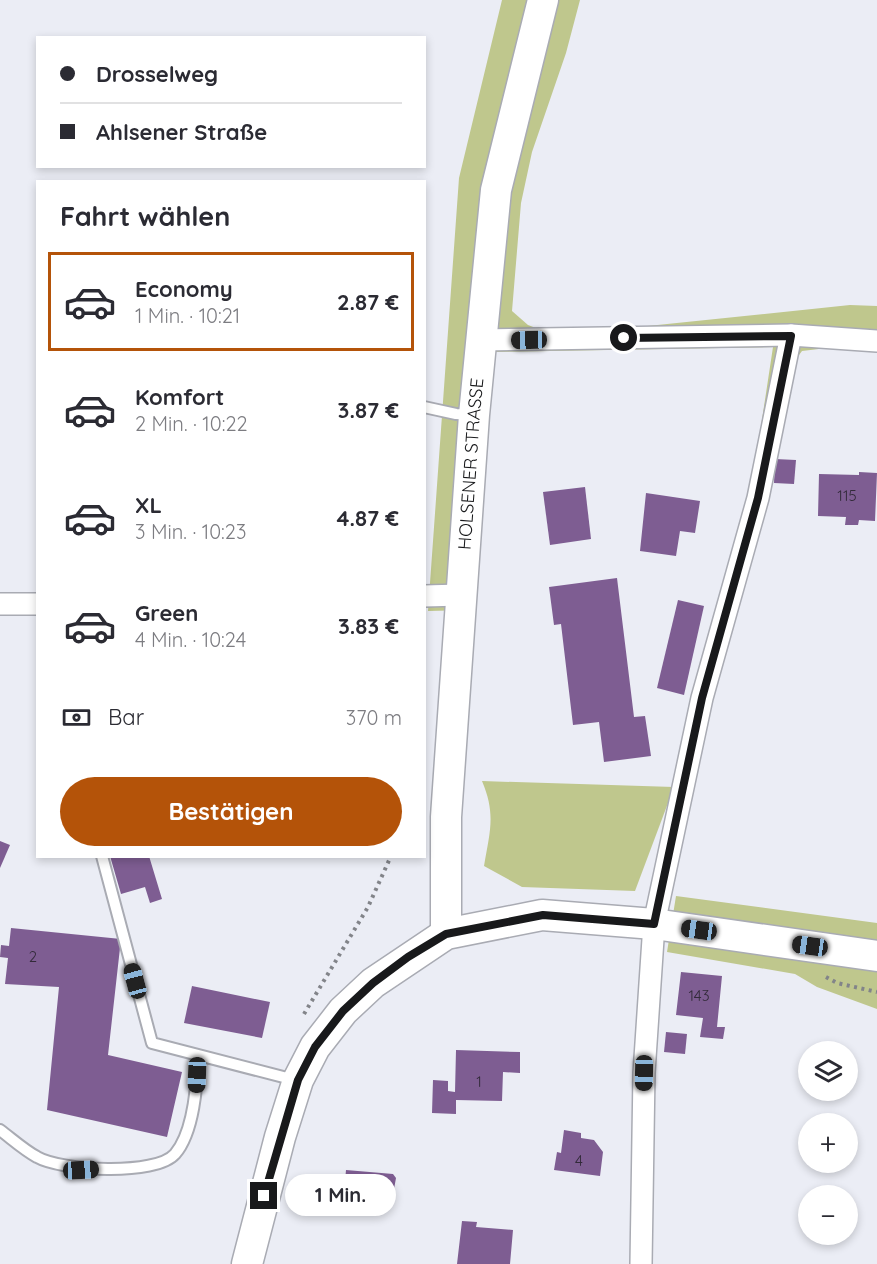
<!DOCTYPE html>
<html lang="de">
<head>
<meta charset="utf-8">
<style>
	:root { --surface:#fff; --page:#f2f2f3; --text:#2b2b33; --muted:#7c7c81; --line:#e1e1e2; --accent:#b45309 }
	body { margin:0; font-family:Quicksand,sans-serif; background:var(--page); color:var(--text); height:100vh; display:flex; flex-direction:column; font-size:22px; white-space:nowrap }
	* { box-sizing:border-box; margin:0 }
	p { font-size:20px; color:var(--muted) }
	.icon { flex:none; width:33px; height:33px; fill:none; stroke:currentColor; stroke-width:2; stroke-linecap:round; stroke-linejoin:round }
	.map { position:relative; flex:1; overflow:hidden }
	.details { position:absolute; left:36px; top:180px; width:390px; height:678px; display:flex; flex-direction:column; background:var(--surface); border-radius:0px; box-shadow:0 3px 9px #0003 }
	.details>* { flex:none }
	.top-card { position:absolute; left:36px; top:36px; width:390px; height:132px; border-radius:0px; box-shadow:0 3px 9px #0003; display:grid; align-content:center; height:132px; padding:0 24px; background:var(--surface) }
	.controls { position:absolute; left:798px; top:1041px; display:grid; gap:12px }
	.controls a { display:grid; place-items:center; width:60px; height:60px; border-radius:50%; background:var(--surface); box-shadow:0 3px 9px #0003; font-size:30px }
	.end { position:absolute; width:27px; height:27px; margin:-14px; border:8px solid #18191b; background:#fff; box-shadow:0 0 0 3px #fff }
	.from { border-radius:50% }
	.bubble { position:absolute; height:42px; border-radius:21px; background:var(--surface); box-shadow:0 3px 9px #0003; font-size:20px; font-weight:700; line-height:42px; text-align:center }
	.car { position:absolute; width:18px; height:36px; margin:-18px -9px; border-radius:8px; box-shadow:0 0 4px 2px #0007; background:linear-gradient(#222 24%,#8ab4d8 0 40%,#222 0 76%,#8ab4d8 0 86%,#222 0) }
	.top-card b { display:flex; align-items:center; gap:21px; height:57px; font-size:22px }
	.top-card b+b { border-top:2px solid var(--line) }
	.top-card i { width:15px; height:15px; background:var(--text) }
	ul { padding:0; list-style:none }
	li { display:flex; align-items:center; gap:18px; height:99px; margin:0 12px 9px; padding:0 12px; border:3px solid transparent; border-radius:0px }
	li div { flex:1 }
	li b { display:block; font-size:22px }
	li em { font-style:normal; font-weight:700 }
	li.current { border-color:var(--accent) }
	li>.icon { width:54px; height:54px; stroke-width:1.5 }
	h2 { padding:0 24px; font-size:27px; line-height:72px }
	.pay { display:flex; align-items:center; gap:15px; height:66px; padding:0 24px; font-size:22px }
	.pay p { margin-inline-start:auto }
	.cta { display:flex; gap:12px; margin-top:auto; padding:12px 24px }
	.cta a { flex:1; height:69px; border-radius:36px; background:var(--accent); color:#fff; font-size:24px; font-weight:700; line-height:69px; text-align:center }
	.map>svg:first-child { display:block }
	.green { fill:#bfc78d }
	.building { fill:#7e5d92 }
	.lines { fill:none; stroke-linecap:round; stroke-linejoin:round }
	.lane-casing { stroke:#a9abb3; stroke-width:14 }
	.street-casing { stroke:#a9abb3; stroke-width:24 }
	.secondary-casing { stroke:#a9abb3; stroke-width:33 }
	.path { stroke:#828489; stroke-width:4; stroke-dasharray:3 4.5; stroke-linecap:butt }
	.lane { stroke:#fff; stroke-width:10 }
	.street { stroke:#fff; stroke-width:21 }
	.secondary { stroke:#fff; stroke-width:30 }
	.route { stroke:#18191b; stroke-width:8 }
	.labels { text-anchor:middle; stroke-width:5; stroke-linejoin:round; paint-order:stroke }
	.number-label { font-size:15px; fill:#322a39 }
	.street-label { font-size:18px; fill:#18191b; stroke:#fff }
</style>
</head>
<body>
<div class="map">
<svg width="877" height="1264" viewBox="0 0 877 1264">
	<rect width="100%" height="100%" fill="#ebedf5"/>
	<!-- green -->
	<g class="green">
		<polygon points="502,0 580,0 566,53 532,152 521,203 512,311 528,325 541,330 638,327 850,305 877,306 877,349 844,346 802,351 793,363 758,446 773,347 494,352 471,610 428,611 459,178"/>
		<path d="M 482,781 L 674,787 L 635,891 L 522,887 L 484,866 C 490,831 496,814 482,781 Z"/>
		<polygon points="676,896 877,923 877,1009 817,987 795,974 667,952"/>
	</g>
	<!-- building -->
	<g class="building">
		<polygon points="775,459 796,460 794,484 774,483"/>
		<polygon points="859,472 877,473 875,521 859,520 858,525 845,525 846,517 818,516 819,474 859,475"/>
		<polygon points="585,487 591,539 550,545 543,492"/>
		<polygon points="646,493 700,501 695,533 680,531 676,556 640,551"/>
		<polygon points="617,578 634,717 645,716 651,756 604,762 599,722 573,725 561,624 554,625 549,587"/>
		<polygon points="678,600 704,606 684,695 657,688"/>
		<polygon points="0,841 10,845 0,868"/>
		<polygon points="110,856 149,856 162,899 150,903 145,887 121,894"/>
		<polygon points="11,928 121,939 108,1055 182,1072 167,1137 47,1110 59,987 5,984 8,958 0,957 1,945 9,946"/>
		<polygon points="681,972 722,976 717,1027 725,1027 723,1039 700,1037 703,1018 676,1015"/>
		<polygon points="192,986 270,1002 262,1038 184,1023"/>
		<polygon points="666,1032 687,1034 685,1054 664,1052"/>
		<polygon points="456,1050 520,1052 520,1073 503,1072 502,1101 456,1100 456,1114 432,1113 433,1080 448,1081 448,1091 455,1092"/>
		<polygon points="564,1130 581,1133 581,1138 594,1140 603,1152 600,1176 554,1170 557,1152 561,1153"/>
		<polygon points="346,1170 393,1174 396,1178 394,1189 386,1192 385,1207 343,1203"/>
		<polygon points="462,1221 477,1222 476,1227 513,1230 510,1264 457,1264"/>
	</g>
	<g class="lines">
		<defs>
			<g id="lane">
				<polyline points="424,407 456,414 474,415"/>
				<polyline points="102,856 152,1043 295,1080"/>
				<path d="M 0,1130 C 12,1139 24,1150 37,1157 C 61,1171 156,1176 175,1154 C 194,1132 197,1085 198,1057"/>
			</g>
			<g id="street">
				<polyline points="481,340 791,335 877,341"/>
				<polyline points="424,596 461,595"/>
				<polyline points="0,604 38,604"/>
				<polyline points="641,1264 644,1073 654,924 702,698 758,498 791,335"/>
			</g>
			<g id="secondary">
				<path id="s1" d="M 446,934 L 446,817 L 474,415 L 496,190 L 543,0"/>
				<polyline points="247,1264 280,1137 298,1080 315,1047 343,1011 373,983 446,934 542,915 654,924 877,956"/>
			</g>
		</defs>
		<!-- lane casing -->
		<use href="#lane" class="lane-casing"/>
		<!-- street casing -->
		<use href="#street" class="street-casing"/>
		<!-- secondary casing -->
		<use href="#secondary" class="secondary-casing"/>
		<!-- path -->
		<g class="path">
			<polyline points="826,977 837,983 877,992"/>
			<polyline points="304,1014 368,907 391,856"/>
		</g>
		<!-- lane -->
		<use href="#lane" class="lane"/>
		<!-- street -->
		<use href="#street" class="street"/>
		<!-- secondary -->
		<use href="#secondary" class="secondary"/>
	</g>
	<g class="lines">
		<!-- route -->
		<polyline class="route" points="264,1196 298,1080 315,1047 343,1011 373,983 408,957 446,934 543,915 654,924 702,698 758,498 791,336 624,338"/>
	</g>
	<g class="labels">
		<!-- number labels -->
		<g class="number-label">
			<text x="847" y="501">115</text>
			<text x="33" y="962">2</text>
			<text x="699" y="1001">143</text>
			<text x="479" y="1087">1</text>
			<text x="579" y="1166">4</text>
		</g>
		<!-- street labels -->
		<g class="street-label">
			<text dy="6" stroke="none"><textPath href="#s1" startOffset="471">HOLSENER STRASSE</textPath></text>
		</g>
	</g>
</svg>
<div class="controls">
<a><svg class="icon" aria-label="layers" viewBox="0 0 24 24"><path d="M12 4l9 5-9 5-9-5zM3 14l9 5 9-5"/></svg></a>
<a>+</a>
<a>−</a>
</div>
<i class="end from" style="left:624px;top:338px"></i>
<i class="end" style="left:264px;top:1196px"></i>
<div class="bubble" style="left:285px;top:1174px;width:111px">1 Min.</div>
<i class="car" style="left:529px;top:340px;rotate:269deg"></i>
<i class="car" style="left:699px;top:930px;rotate:278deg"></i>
<i class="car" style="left:810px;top:946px;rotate:278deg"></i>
<i class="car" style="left:135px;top:981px;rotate:345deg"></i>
<i class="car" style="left:644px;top:1073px;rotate:181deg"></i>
<i class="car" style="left:197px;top:1075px;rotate:182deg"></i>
<i class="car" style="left:81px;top:1170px;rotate:87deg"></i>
<div class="top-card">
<b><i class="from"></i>Drosselweg</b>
<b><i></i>Ahlsener Straße</b>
</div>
<section class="details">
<h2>Fahrt wählen</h2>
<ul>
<li class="current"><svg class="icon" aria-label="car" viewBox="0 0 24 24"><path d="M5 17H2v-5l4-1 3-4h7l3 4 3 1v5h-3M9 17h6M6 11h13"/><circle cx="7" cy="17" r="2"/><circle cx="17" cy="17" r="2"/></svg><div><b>Economy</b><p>1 Min. · 10:21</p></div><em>2.87 €</em></li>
<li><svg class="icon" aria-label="car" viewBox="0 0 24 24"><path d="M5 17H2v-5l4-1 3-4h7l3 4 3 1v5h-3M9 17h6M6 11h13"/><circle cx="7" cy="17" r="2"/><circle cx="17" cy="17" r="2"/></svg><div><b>Komfort</b><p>2 Min. · 10:22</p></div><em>3.87 €</em></li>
<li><svg class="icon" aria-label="car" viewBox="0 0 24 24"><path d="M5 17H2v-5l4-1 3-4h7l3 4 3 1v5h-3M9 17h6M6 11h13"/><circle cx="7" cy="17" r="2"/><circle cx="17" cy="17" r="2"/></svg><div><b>XL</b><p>3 Min. · 10:23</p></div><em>4.87 €</em></li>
<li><svg class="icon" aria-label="car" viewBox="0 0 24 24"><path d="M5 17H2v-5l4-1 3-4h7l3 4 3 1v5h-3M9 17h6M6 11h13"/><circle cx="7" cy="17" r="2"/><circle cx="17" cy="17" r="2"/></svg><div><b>Green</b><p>4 Min. · 10:24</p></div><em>3.83 €</em></li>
</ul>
<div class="pay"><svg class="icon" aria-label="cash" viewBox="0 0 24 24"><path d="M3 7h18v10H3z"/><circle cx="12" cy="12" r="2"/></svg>Bar<p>370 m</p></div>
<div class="cta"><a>Bestätigen</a></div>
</section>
</div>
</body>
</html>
